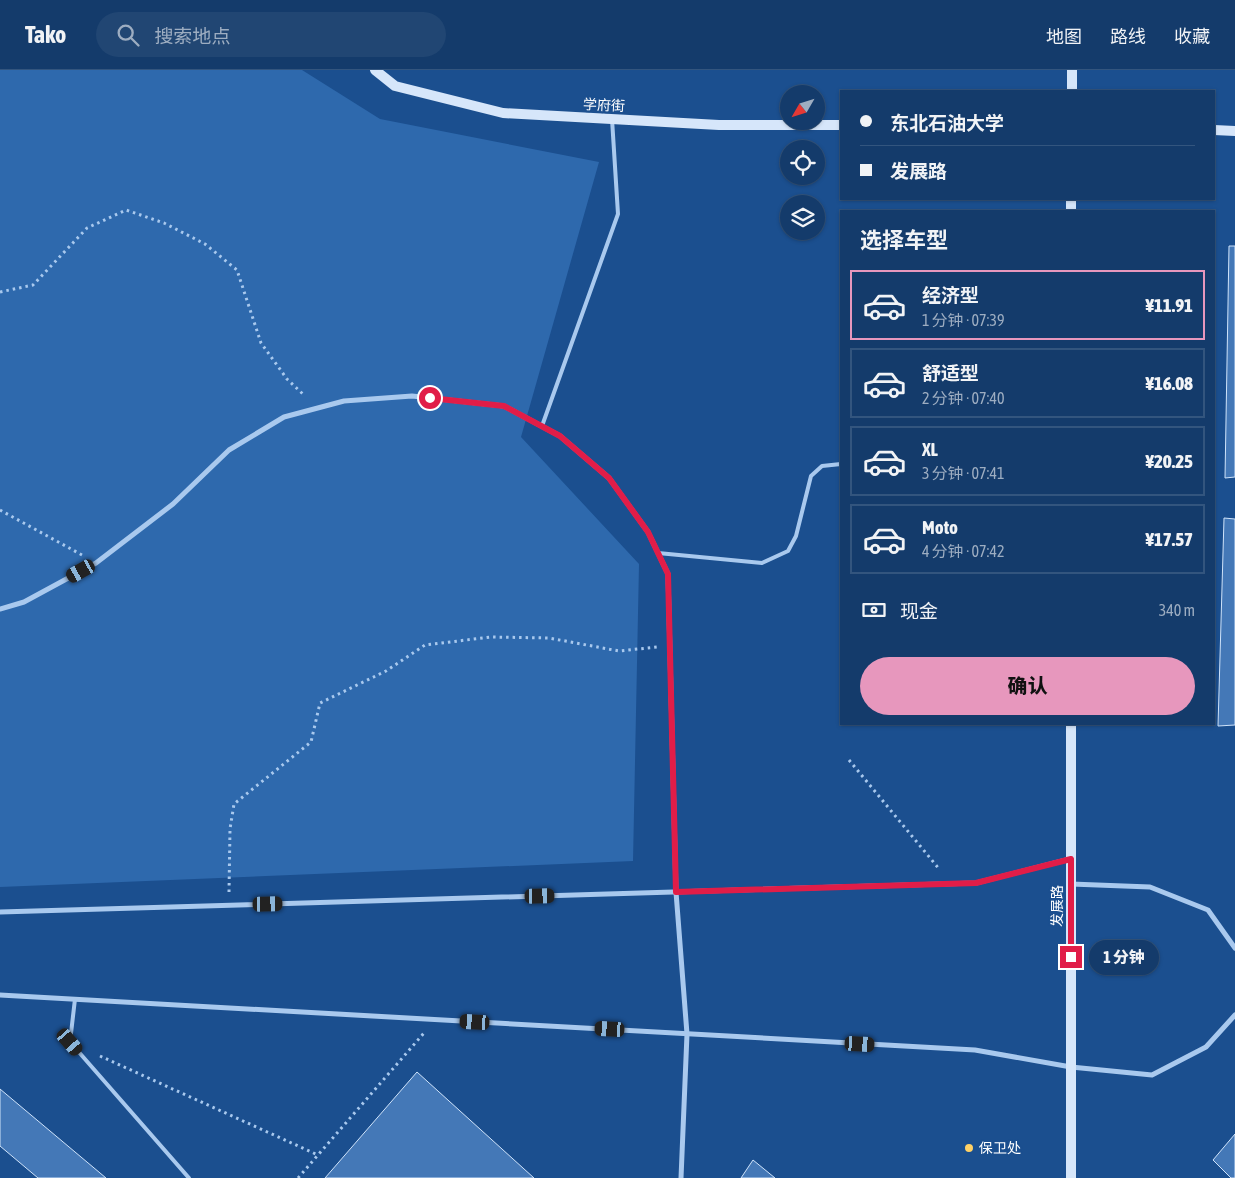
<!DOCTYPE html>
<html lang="zh">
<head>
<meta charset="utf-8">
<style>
	:root { --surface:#143b6b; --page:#214673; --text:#f1f3f6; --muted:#9dadc1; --line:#33557e; --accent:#e797bd }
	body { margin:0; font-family:"Asap Condensed","Noto Sans SC",sans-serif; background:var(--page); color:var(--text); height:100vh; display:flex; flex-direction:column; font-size:19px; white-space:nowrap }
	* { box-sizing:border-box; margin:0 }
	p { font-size:16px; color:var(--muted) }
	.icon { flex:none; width:28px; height:28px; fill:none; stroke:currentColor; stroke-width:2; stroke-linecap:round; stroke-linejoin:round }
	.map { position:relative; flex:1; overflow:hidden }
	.panel { position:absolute; left:840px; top:140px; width:375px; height:515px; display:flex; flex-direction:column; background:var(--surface); border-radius:0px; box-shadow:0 1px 4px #0004,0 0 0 1px var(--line) }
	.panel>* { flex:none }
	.banner { position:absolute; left:840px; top:20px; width:375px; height:110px; border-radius:0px; box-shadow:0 1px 4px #0004,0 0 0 1px var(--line); display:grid; align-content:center; height:110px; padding:0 20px; background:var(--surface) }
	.needle { width:32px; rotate:231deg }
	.controls { position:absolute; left:780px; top:15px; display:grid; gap:10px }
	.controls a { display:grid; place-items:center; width:45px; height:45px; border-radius:50%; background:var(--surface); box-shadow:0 1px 4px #0004,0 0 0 1px var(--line); font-size:25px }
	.end { position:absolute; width:22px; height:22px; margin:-11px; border:6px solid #e11d48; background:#fff; box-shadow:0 0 0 2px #fff }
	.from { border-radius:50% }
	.bubble { position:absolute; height:35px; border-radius:18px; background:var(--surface); box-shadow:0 1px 4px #0004,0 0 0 1px var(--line); font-size:16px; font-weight:800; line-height:35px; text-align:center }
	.car { position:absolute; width:15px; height:30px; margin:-15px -8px; border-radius:6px; box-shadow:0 0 4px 1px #0007; background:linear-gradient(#222 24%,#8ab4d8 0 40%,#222 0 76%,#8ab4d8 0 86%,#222 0) }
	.banner b { display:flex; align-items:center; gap:18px; height:48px; font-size:19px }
	.banner b+b { border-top:1px solid var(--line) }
	.banner i { width:12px; height:12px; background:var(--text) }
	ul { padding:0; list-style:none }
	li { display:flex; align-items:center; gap:15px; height:70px; margin:0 10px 8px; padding:0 10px; border:2px solid var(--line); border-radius:0px }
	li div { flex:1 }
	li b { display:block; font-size:19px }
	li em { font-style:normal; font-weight:800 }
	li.current { border-color:var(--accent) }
	li>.icon { width:45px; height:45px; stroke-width:1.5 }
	h2 { padding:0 20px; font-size:22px; line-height:60px }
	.pay { display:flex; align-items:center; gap:12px; height:55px; padding:0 20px; font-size:19px }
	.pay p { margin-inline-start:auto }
	.primary-button { display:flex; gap:10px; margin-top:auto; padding:10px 20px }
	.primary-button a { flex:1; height:58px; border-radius:30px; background:var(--accent); color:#111; font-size:20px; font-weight:800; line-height:58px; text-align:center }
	header { display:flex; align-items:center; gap:30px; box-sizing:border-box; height:70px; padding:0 25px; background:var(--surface); border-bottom:1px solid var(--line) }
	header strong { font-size:24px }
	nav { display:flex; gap:28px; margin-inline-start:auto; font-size:18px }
	.search { width:350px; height:45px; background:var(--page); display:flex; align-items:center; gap:12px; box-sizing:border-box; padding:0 18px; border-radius:28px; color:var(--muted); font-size:19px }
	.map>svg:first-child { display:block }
	.green { fill:#2e69ad }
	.building { fill:#4478b7; stroke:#cfe3fa }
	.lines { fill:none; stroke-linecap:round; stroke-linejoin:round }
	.path { stroke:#a9c9ee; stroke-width:3; stroke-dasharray:2.5 4; stroke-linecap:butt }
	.lane { stroke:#a9c9ee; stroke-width:4 }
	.street { stroke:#a9c9ee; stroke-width:5 }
	.secondary { stroke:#d6e6fa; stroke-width:10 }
	.route { stroke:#e11d48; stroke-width:6 }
	.poi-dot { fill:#ffd166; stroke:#1b4f8f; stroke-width:2 }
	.labels { text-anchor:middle; stroke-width:4; stroke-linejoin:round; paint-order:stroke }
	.street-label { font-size:14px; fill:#fff; stroke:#1b4f8f }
	.poi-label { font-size:14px; fill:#fff; stroke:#1b4f8f; text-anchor:start }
</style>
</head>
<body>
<header>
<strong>Tako</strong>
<div class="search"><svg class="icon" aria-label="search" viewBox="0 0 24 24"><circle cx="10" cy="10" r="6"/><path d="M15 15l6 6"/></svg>搜索地点</div>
<nav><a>地图</a><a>路线</a><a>收藏</a></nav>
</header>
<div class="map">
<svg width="1235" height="1108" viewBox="0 0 1235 1108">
	<rect width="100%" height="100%" fill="#1b4f8f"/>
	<!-- green -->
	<polygon class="green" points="0,0 302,0 380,49 599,92 521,367 639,494 633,791 0,817"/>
	<!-- building -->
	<g class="building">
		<polygon points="1229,176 1235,176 1235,407 1225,408"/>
		<polygon points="1224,448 1235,449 1235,655 1218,656"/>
		<polygon points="417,1002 534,1108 325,1108"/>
		<polygon points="0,1019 106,1108 38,1108 0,1076"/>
		<polygon points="1235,1064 1235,1108 1231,1108 1213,1090"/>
		<polygon points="753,1090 775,1108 741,1108"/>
	</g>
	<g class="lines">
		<!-- path -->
		<g class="path">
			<polyline points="0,222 33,215 87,158 126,140 164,153 205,174 237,200 261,273 287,309 305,326"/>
			<polyline points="0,440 82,485"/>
			<polyline points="849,690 940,800"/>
			<polyline points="229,822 230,759 234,734 311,672 320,633 386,601 425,575 491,567 549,568 619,581 657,577"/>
			<polyline points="100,986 318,1085"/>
			<polyline points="298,1108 424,963"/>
		</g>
		<!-- lane -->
		<g class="lane">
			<polyline points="542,356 618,144 612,49"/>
			<polyline points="658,483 762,493 788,481 796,466 811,406 822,396 841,394"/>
			<polyline points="75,929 70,972 189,1108"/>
		</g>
		<!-- street -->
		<g class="street">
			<polyline points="0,539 24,532 96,493 173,434 229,380 284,347 344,331 412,326 504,336 560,366 609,408 648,462 668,504 676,822 687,964 681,1108"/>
			<polyline points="1071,814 1150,817 1208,840 1235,878"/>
			<polyline points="0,842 976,813 1070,789"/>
			<polyline points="0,925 975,980 1071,997 1152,1005 1206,977 1235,945"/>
		</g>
		<!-- secondary -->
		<g class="secondary">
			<polyline points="375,0 395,16 503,43 719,55 841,55"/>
			<polyline points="1072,21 1072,0"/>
			<polyline points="1214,60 1235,61"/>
			<polyline points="1071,129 1071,141"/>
			<polyline points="1071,654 1071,1108"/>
		</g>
	</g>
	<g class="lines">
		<!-- route -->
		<polyline class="route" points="430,328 504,336 560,366 609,408 648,462 668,504 676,822 976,813 1071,789 1071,887"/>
	</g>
	<!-- markers -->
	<circle class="poi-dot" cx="969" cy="1078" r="5"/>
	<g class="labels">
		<!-- street labels -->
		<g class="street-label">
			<text transform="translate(604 35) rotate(3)" y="5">学府街</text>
			<text transform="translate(1057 836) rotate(-90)" y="5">发展路</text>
		</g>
		<!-- poi labels -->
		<g class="poi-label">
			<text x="979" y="1083">保卫处</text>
		</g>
	</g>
</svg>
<div class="controls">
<a><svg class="needle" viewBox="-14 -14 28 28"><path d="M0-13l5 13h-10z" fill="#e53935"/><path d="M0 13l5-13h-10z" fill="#9dadc1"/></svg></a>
<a><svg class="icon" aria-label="locate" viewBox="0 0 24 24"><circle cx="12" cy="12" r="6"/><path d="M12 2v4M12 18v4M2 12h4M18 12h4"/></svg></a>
<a><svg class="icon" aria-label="layers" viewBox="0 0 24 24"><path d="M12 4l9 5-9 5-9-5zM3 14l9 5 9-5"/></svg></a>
</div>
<i class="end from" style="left:430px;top:328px"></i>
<i class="end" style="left:1071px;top:887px"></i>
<div class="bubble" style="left:1089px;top:870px;width:70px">1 分钟</div>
<i class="car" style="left:81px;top:501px;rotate:241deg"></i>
<i class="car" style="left:540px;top:826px;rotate:89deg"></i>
<i class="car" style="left:268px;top:834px;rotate:89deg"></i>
<i class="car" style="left:475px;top:952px;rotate:273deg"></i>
<i class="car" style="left:610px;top:959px;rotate:273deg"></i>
<i class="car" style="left:70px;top:972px;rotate:139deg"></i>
<i class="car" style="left:860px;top:974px;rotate:93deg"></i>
<div class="banner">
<b><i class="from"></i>东北石油大学</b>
<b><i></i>发展路</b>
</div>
<section class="panel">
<h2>选择车型</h2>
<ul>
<li class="current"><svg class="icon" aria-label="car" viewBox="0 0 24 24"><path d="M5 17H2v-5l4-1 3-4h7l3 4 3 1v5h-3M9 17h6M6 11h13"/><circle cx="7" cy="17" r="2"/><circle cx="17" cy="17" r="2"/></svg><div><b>经济型</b><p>1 分钟 · 07:39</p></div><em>¥11.91</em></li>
<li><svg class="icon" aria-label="car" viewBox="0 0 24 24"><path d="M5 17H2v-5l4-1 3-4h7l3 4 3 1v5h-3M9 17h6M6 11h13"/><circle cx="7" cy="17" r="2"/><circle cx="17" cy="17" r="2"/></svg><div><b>舒适型</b><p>2 分钟 · 07:40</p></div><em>¥16.08</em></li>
<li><svg class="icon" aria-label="car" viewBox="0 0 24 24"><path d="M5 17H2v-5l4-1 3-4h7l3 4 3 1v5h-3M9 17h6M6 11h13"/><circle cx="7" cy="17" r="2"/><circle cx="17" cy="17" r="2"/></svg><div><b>XL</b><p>3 分钟 · 07:41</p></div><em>¥20.25</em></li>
<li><svg class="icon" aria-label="car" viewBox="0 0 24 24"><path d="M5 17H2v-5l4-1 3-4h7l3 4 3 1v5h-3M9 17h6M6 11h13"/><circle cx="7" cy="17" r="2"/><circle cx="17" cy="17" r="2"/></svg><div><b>Moto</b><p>4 分钟 · 07:42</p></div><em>¥17.57</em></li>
</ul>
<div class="pay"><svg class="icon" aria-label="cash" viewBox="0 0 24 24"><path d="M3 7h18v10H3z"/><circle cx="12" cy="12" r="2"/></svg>现金<p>340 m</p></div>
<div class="primary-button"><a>确认</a></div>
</section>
</div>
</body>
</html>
